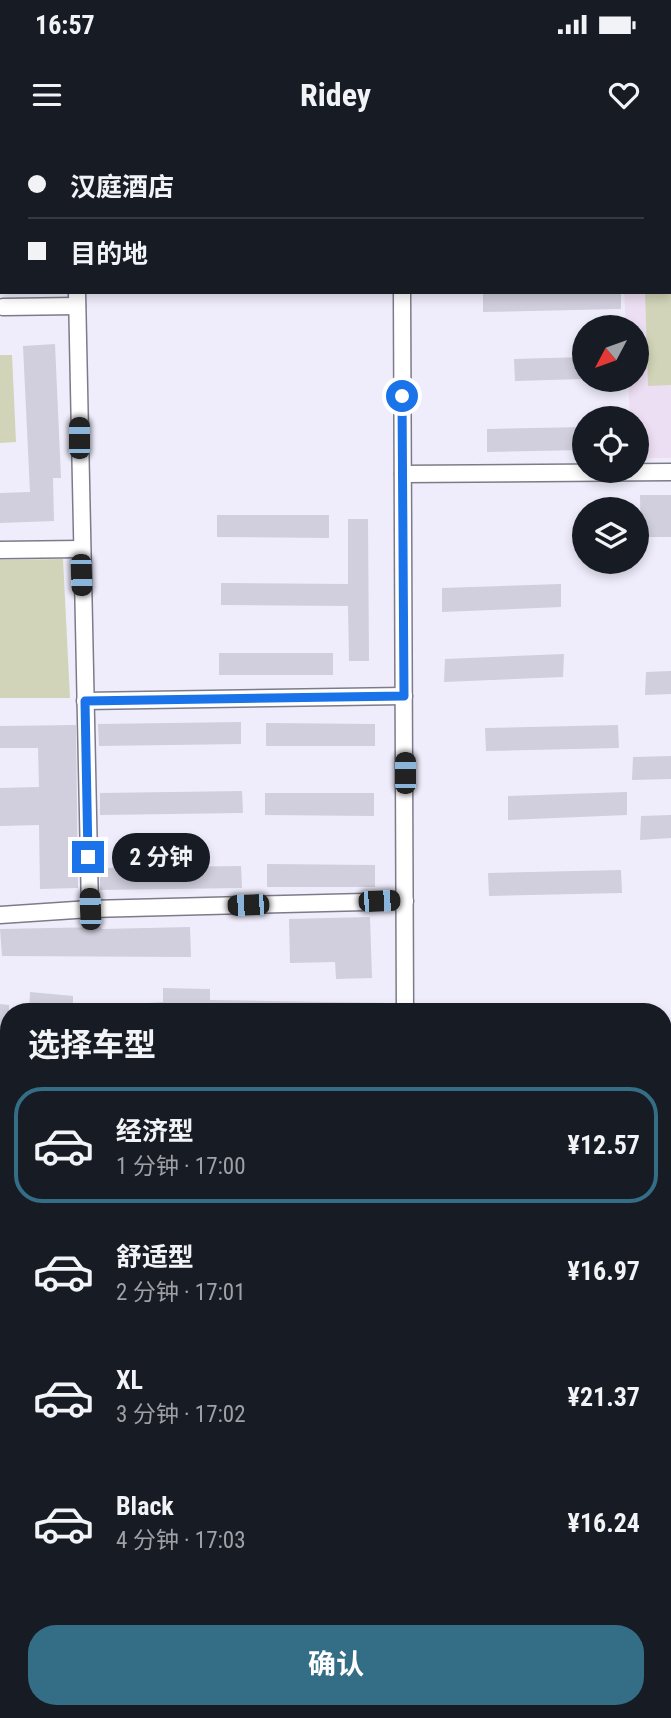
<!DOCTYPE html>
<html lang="zh">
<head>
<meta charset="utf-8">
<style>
	:root { --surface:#171b24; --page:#20242c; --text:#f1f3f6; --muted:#9ea1a6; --line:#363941; --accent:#336d86 }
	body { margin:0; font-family:"Roboto Condensed","Noto Sans SC",sans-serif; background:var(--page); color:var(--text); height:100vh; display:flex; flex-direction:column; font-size:26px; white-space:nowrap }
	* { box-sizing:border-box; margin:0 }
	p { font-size:23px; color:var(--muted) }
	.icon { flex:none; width:38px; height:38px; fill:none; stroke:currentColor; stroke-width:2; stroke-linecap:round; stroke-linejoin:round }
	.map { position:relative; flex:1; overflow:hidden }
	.side { position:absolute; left:0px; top:863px; width:672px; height:716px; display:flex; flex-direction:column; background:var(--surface); border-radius:28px 28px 0 0; box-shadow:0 4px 10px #0003 }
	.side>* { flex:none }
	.banner { position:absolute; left:0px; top:0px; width:672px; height:154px; box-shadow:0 4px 10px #0003; display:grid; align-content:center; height:154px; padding:0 28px; background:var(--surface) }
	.needle { width:46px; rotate:229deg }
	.controls { position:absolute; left:572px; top:175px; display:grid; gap:14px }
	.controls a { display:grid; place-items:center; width:77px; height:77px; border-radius:50%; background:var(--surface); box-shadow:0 4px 10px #0003; font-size:35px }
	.end { position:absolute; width:32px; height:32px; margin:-16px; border:9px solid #1a73e8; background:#fff; box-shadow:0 0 0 4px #fff }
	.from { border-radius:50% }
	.bubble { position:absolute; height:49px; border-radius:24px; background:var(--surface); box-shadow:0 4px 10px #0003; font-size:23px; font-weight:700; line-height:49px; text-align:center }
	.car { position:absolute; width:21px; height:42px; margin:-21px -10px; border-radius:9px; box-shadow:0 0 5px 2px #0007; background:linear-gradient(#222 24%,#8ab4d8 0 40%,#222 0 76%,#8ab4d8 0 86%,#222 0) }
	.banner b { display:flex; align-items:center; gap:24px; height:66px; font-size:26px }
	.banner b+b { border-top:2px solid var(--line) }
	.banner i { width:18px; height:18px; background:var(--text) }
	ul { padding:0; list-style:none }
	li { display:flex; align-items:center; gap:21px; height:116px; margin:0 14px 10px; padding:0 14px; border:4px solid transparent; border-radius:28px }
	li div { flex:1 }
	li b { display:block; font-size:26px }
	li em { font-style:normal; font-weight:700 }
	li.on { border-color:var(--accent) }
	li>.icon { width:63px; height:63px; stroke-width:1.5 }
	h2 { padding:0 28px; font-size:32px; line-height:84px }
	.cta { display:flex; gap:14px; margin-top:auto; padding:14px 28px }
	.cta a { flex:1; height:80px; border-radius:28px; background:var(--accent); color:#fff; font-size:28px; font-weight:700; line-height:80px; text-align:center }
	.status { display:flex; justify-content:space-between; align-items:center; height:49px; padding:0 35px; background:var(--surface); direction:ltr }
	.status svg { height:19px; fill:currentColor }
	header { display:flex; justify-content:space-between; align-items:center; height:91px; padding:0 28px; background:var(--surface); font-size:32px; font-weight:700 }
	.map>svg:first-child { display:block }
	.industrial { fill:#f7dde5 }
	.education { fill:#eddff3 }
	.green { fill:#d1d4b8 }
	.building { fill:#d1cedd }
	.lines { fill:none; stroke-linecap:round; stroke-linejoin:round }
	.minor-casing { stroke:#7d7b88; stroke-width:19 }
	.major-casing { stroke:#7d7b88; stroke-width:23 }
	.highway-casing { stroke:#7d7b88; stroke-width:26 }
	.path { stroke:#b3b1bd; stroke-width:2; stroke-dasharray:5 3.5; stroke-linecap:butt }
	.minor { stroke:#fff; stroke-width:16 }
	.major { stroke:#fff; stroke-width:19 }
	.highway { stroke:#fff; stroke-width:23 }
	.route { stroke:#1a73e8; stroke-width:9 }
</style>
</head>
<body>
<div class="status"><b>16:57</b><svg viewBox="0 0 49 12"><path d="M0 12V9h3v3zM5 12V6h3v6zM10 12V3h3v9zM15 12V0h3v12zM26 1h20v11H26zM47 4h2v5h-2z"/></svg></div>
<header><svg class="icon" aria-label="menu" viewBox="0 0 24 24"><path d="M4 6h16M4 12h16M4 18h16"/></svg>Ridey<svg class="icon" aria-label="heart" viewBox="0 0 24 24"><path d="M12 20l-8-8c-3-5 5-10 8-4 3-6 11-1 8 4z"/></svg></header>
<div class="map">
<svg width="671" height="1578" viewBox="0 0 671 1578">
	<rect width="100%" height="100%" fill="#efedfc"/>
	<!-- industrial -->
	<g class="industrial">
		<polygon points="9,1377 9,1443 0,1434 0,1383"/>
		<polygon points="54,1570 235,1570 226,1578 49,1578"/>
	</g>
	<!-- education -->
	<polygon class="education" points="671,19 671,318 637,318 637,278 630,278 628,240 637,240 637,187 626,187 624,152 670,152"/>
	<!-- green -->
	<g class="green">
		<polygon points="671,94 671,245 648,246 645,152 670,152"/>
		<polygon points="0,215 12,215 16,302 0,303"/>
		<polygon points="63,419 70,558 0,558 0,420"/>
		<rect x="663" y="1033" width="8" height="143"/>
		<rect x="0" y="1038" width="9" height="120"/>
		<polygon points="0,1286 9,1286 9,1324 0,1331"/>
	</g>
	<!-- building -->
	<g class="building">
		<polygon points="483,152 621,152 621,169 483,172"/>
		<polygon points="55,204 61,338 53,338 54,381 0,383 0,353 30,352 23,206"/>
		<polygon points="584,217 584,239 515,241 514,219"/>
		<polygon points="584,287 584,310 487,312 487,289"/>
		<polygon points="640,355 671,355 671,397 641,397"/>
		<polygon points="217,375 329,375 329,398 217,397"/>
		<polygon points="348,379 368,379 369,521 349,521 348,466 221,465 221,443 348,444"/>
		<polygon points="561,444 561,467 442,472 442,448"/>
		<rect x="219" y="513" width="114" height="22"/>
		<polygon points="564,514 563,537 444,542 445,519"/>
		<polygon points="671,531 671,554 645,555 646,532"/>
		<polygon points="241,582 241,604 99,606 98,584"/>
		<polygon points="266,583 375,584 375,606 266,606"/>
		<polygon points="76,585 78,748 40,749 39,685 0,686 0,648 39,647 38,608 0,608 0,586"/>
		<polygon points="618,585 619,608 486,611 485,588"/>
		<polygon points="671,616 671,639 632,640 633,617"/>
		<polygon points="242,651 243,673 100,675 100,653"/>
		<polygon points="627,652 627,675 508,680 508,656"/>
		<polygon points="265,653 374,653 374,676 265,675"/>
		<polygon points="671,675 671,698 640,700 641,676"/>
		<polygon points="267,724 375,725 375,747 267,747"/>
		<polygon points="241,726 242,748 100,750 100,728"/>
		<polygon points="621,730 622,753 489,756 488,733"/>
		<polygon points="370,777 372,838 336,839 335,822 290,823 289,779"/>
		<polygon points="101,787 102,789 190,787 191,817 2,816 0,789"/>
		<polygon points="163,848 210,849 210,860 389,863 388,872 133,872 133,864 163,862"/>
		<polygon points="30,852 73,856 73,872 29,872"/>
		<polygon points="0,864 9,865 9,904 0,904"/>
		<polygon points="9,1382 9,1404 0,1394 0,1388"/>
		<polygon points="0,1489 9,1498 9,1543 0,1533"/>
	</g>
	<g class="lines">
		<defs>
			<g id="minor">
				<polyline points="75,0 75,2"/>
				<polyline points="401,0 401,2"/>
				<polyline points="593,0 595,2"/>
				<polyline points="77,152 90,769"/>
				<polyline points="402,152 405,872"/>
				<polyline points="3,167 77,166"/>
				<polyline points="403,334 671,332"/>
				<polyline points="0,410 81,409"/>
				<polyline points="85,561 404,556"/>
				<polyline points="0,775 90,769 405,761"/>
				<polyline points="385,1570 393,1578"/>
				<polyline points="48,1578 56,1570"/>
				<polyline points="409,1578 409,1570"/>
			</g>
			<g id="major">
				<polyline points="0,945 9,944"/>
				<polyline points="663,945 671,944"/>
				<polyline points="663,1006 671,1006"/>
			</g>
			<g id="highway">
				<polyline points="663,968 671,968"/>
				<polyline points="0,975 9,975"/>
				<polyline points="663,994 671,993"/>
				<polyline points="0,1004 9,1004"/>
				<polyline points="0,1197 9,1199"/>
				<polyline points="663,1201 671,1202"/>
				<polyline points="0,1221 9,1220"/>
				<polyline points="663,1226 671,1227"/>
			</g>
		</defs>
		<!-- minor casing -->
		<use href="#minor" class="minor-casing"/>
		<!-- major casing -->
		<use href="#major" class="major-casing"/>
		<!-- highway casing -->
		<use href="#highway" class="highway-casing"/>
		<!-- path -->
		<g class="path">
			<polyline points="0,1144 9,1149"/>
			<polyline points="0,1164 9,1163"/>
			<polyline points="0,1169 9,1169"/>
			<polyline points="0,1243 9,1243"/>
			<polyline points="663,1246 671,1247"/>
			<polyline points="0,1254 9,1254"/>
		</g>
		<!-- minor -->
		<use href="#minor" class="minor"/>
		<!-- major -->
		<use href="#major" class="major"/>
		<!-- highway -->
		<use href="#highway" class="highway"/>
	</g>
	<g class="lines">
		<!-- route -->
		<polyline class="route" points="88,717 85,561 404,556 402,256"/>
	</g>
</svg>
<div class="controls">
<a><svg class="needle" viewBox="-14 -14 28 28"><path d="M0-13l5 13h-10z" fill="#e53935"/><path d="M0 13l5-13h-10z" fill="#9ea1a6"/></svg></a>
<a><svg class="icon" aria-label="locate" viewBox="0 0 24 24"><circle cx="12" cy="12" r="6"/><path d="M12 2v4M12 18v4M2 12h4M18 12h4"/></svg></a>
<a><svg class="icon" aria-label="layers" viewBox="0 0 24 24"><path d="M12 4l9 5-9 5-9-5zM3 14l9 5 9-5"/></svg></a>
</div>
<i class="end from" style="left:402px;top:256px"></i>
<i class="end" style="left:88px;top:717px"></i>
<div class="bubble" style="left:112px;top:693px;width:98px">2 分钟</div>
<i class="car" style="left:79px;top:298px;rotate:0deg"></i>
<i class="car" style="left:81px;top:435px;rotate:178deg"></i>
<i class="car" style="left:405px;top:633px;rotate:0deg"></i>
<i class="car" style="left:379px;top:761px;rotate:88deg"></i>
<i class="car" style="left:248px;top:765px;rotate:268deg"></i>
<i class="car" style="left:90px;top:769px;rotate:358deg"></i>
<div class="banner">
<b><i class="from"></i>汉庭酒店</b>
<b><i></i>目的地</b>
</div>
<section class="side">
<h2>选择车型</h2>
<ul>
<li class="on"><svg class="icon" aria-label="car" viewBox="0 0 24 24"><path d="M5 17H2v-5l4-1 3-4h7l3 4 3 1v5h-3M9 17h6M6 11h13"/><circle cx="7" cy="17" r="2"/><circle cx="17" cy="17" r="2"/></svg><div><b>经济型</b><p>1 分钟 · 17:00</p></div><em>¥12.57</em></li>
<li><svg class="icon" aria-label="car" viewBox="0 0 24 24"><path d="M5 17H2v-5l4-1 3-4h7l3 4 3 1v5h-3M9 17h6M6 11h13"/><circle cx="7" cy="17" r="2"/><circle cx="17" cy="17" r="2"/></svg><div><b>舒适型</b><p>2 分钟 · 17:01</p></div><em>¥16.97</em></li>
<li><svg class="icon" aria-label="car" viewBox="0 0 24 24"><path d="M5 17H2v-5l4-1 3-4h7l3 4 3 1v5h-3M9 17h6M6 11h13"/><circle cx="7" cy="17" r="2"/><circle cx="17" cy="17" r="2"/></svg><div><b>XL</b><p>3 分钟 · 17:02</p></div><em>¥21.37</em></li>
<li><svg class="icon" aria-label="car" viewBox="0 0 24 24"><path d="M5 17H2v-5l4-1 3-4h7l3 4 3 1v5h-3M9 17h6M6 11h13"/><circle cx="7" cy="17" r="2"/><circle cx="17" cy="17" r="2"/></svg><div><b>Black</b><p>4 分钟 · 17:03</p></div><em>¥16.24</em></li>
</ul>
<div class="cta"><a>确认</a></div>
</section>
</div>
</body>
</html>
